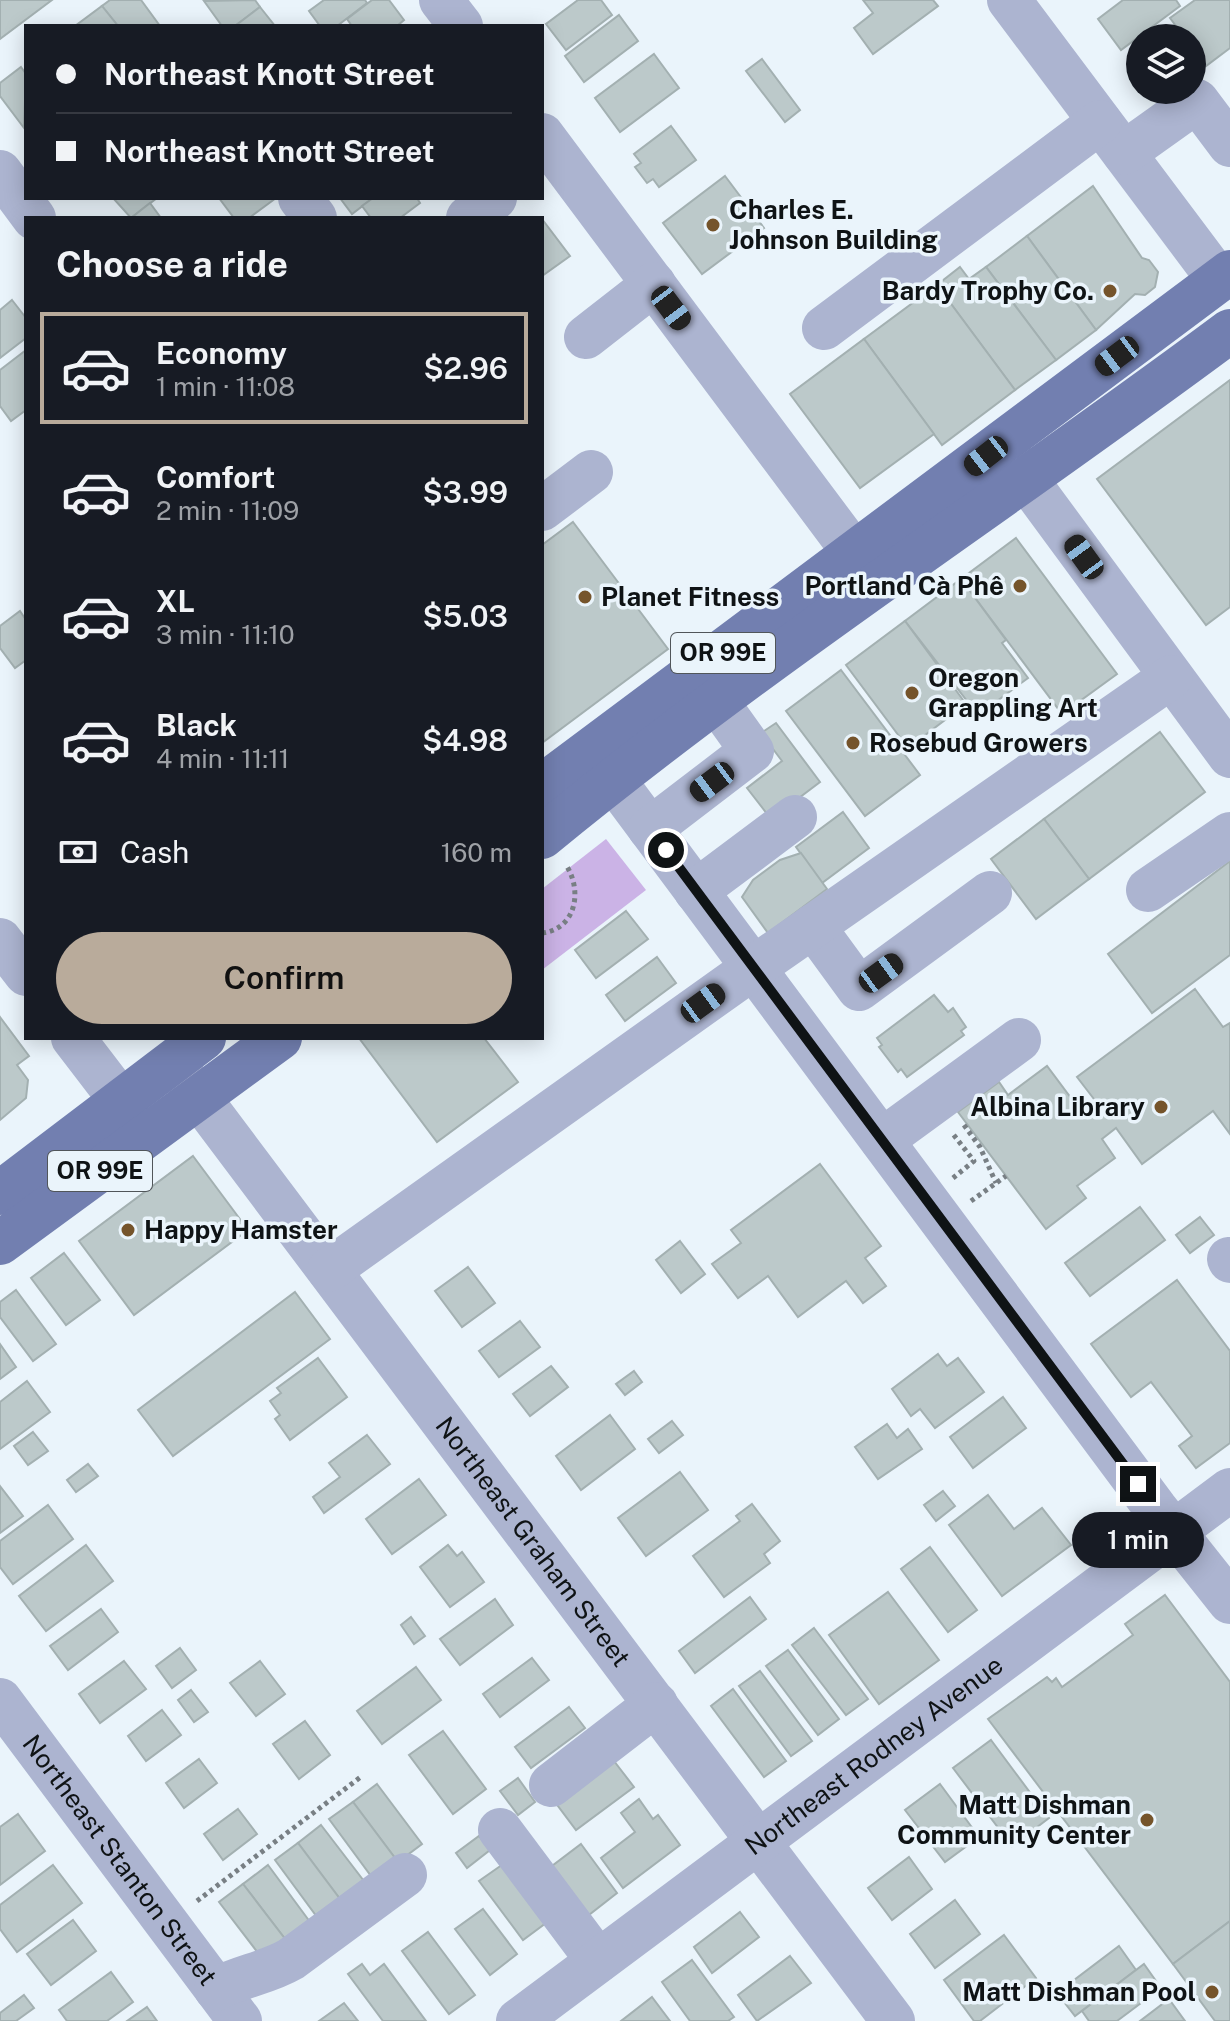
<!DOCTYPE html>
<html lang="en">
<head>
<meta charset="utf-8">
<style>
	:root { --surface:#171b24; --page:#20242c; --text:#f1f3f6; --muted:#9ea1a6; --line:#363941; --accent:#b9ab9b }
	body { margin:0; font-family:"Public Sans",sans-serif; background:var(--page); color:var(--text); height:100vh; display:flex; flex-direction:column; font-size:30px; white-space:nowrap }
	* { box-sizing:border-box; margin:0 }
	p { font-size:26px; color:var(--muted) }
	.icon { flex:none; width:44px; height:44px; fill:none; stroke:currentColor; stroke-width:2; stroke-linecap:round; stroke-linejoin:round }
	.map { position:relative; flex:1; overflow:hidden }
	.details { position:absolute; left:24px; top:216px; width:520px; height:824px; display:flex; flex-direction:column; background:var(--surface); border-radius:0px; box-shadow:0 4px 20px #0003 }
	.details>* { flex:none }
	.hud { position:absolute; left:24px; top:24px; width:520px; height:176px; border-radius:0px; box-shadow:0 4px 20px #0003; display:grid; align-content:center; height:176px; padding:0 32px; background:var(--surface) }
	.tools { position:absolute; left:1126px; top:24px; display:grid; gap:16px }
	.tools a { display:grid; place-items:center; width:80px; height:80px; border-radius:50%; background:var(--surface); box-shadow:0 4px 20px #0003; font-size:40px }
	.end { position:absolute; width:36px; height:36px; margin:-18px; border:10px solid #0f1315; background:#fff; box-shadow:0 0 0 4px #fff }
	.from { border-radius:50% }
	.bubble { position:absolute; height:56px; border-radius:28px; background:var(--surface); box-shadow:0 4px 20px #0003; font-size:26px; font-weight:600; line-height:56px; text-align:center }
	.car { position:absolute; width:24px; height:48px; margin:-24px -12px; border-radius:10px; box-shadow:0 0 6px 2px #0007; background:linear-gradient(#222 24%,#8ab4d8 0 40%,#222 0 76%,#8ab4d8 0 86%,#222 0) }
	.hud b { display:flex; align-items:center; gap:28px; height:76px; font-size:30px }
	.hud b+b { border-top:2px solid var(--line) }
	.hud i { width:20px; height:20px; background:var(--text) }
	ul { padding:0; list-style:none }
	li { display:flex; align-items:center; gap:24px; height:112px; margin:0 16px 12px; padding:0 16px; border:4px solid transparent; border-radius:0px }
	li div { flex:1 }
	li b { display:block; font-size:30px }
	li em { font-style:normal; font-weight:600 }
	li.current { border-color:var(--accent) }
	li>.icon { width:72px; height:72px; stroke-width:1.5 }
	h2 { padding:0 32px; font-size:36px; line-height:96px }
	.pay { display:flex; align-items:center; gap:20px; height:88px; padding:0 32px; font-size:30px }
	.pay p { margin-inline-start:auto }
	.button { display:flex; gap:16px; margin-top:auto; padding:16px 32px }
	.button a { flex:1; height:92px; border-radius:48px; background:var(--accent); color:#111; font-size:32px; font-weight:600; line-height:92px; text-align:center }
	.map>svg:first-child { display:block }
	.garden { fill:#cbb3e6 }
	.building { fill:#bcc9ca; stroke:#a3b0b1; stroke-width:2 }
	.lines { fill:none; stroke-linecap:round; stroke-linejoin:round }
	.path { stroke:#787f84; stroke-width:5; stroke-dasharray:4 4; stroke-linecap:butt }
	.minor { stroke:#acb4d0; stroke-width:44 }
	.major { stroke:#727fb0; stroke-width:44 }
	.route { stroke:#0f1315; stroke-width:10 }
	.poi-dot { fill:#75542b; stroke:#eaf4fb; stroke-width:3 }
	.labels { text-anchor:middle; stroke-width:7; stroke-linejoin:round; paint-order:stroke }
	.shield { fill:#eaf4fb; stroke:#51565a; stroke-width:2 }
	.shield-label { font-size:24px; font-weight:bold; fill:#0f1315 }
	.poi-label { font-size:26px; font-weight:bold; fill:#0f1315; stroke:#eaf4fb; text-anchor:start }
	.street-label { font-size:26px; fill:#0f1315; stroke:#eaf4fb }
</style>
</head>
<body>
<div class="map">
<svg width="1230" height="2021" viewBox="0 0 1230 2021">
	<rect width="100%" height="100%" fill="#eaf4fb"/>
	<!-- garden -->
	<polygon class="garden" points="606,839 646,890 542,970 542,889"/>
	<!-- building -->
	<g class="building">
		<polygon points="0,0 52,0 0,39"/>
		<polygon points="110,0 141,0 160,26 118,26 102,6"/>
		<polygon points="255,0 260,7 235,26 222,26 204,1"/>
		<polygon points="324,0 365,0 367,3 337,26 320,26 309,11"/>
		<polygon points="372,0 389,0 404,20 397,26 352,26 347,19"/>
		<polygon points="578,0 601,0 612,15 566,50 546,24"/>
		<polygon points="863,0 933,0 938,6 873,54 854,28 873,13"/>
		<polygon points="1123,0 1176,0 1180,6 1121,50 1098,19"/>
		<polygon points="1195,0 1230,0 1230,48 1206,66 1192,48 1192,38 1185,38 1170,18"/>
		<polygon points="102,6 118,26 75,26"/>
		<polygon points="260,7 275,26 235,26"/>
		<polygon points="619,15 638,41 584,82 565,56"/>
		<polygon points="654,54 679,88 620,132 595,98"/>
		<polygon points="762,59 800,110 785,122 746,71"/>
		<polygon points="21,67 26,74 24,128 0,96 0,83"/>
		<polygon points="671,126 696,160 659,187 653,179 647,183 635,167 641,163 634,154"/>
		<polygon points="725,176 764,228 702,274 663,223"/>
		<polygon points="1093,186 1142,258 1149,260 1158,272 1155,287 1145,295 1135,294 1096,330 1027,236"/>
		<polygon points="113,198 157,198 131,218"/>
		<polygon points="219,198 276,198 249,218 234,218"/>
		<polygon points="340,198 373,198 352,214"/>
		<polygon points="373,198 417,198 420,203 400,218 371,218 362,206"/>
		<polygon points="150,203 161,218 131,218"/>
		<polygon points="542,219 570,256 542,276"/>
		<polygon points="1027,236 1096,330 1056,360 986,267"/>
		<polygon points="960,267 969,279 986,267 1056,360 1015,390 937,285"/>
		<polygon points="937,285 1015,390 942,445 864,339"/>
		<polygon points="12,300 26,318 26,338 0,358 0,310"/>
		<polygon points="864,339 934,434 860,488 790,394"/>
		<polygon points="26,350 26,410 11,421 0,406 0,370"/>
		<polygon points="1230,380 1230,607 1206,625 1097,479"/>
		<polygon points="573,522 668,649 542,743 542,545"/>
		<polygon points="1016,538 1117,674 1062,714 961,579"/>
		<polygon points="961,579 1006,640 1002,643 1028,678 978,715 905,621"/>
		<polygon points="20,611 26,620 26,660 15,668 0,648 0,626"/>
		<polygon points="905,621 966,704 908,748 846,665"/>
		<polygon points="841,670 920,775 865,816 786,711"/>
		<polygon points="776,723 820,782 771,819 747,788 782,761 761,733"/>
		<polygon points="1160,732 1205,792 1089,879 1044,819"/>
		<polygon points="843,812 869,848 822,883 796,847"/>
		<polygon points="1044,819 1089,879 1036,919 991,859"/>
		<polygon points="801,853 827,889 768,933 742,897 753,880 780,860"/>
		<polygon points="1230,861 1230,955 1152,1013 1108,954"/>
		<polygon points="626,911 648,939 596,978 575,950"/>
		<polygon points="657,957 676,983 625,1021 606,995"/>
		<polygon points="1195,989 1223,1027 1230,1023 1230,1134 1213,1111 1142,1164 1116,1128 1102,1139 1115,1158 1077,1186 1086,1198 1046,1229 958,1112 999,1082 1008,1095 1047,1066 1083,1114 1097,1103 1077,1077"/>
		<polygon points="934,995 948,1012 953,1008 966,1027 961,1031 964,1035 907,1077 901,1069 898,1072 879,1047 882,1045 877,1038"/>
		<polygon points="0,1017 29,1056 17,1065 28,1080 26,1098 0,1120"/>
		<polygon points="359,1038 484,1038 518,1082 437,1142"/>
		<polygon points="193,1156 248,1230 134,1315 79,1241"/>
		<polygon points="820,1164 881,1246 865,1258 886,1286 863,1303 846,1281 798,1317 768,1276 738,1298 712,1264 741,1243 731,1230"/>
		<polygon points="1140,1207 1165,1240 1090,1296 1065,1263"/>
		<polygon points="1200,1217 1214,1235 1190,1253 1176,1235"/>
		<polygon points="680,1241 705,1274 681,1293 656,1260"/>
		<polygon points="64,1253 100,1300 66,1325 31,1278"/>
		<polygon points="468,1267 495,1303 462,1327 435,1291"/>
		<polygon points="1177,1280 1230,1351 1230,1443 1196,1468 1179,1446 1192,1436 1151,1382 1131,1397 1091,1344"/>
		<polygon points="16,1290 56,1344 33,1361 0,1317 0,1302"/>
		<polygon points="295,1292 330,1339 173,1456 138,1410"/>
		<polygon points="520,1321 540,1347 499,1377 479,1351"/>
		<polygon points="0,1344 16,1367 0,1379"/>
		<polygon points="938,1354 947,1366 958,1358 984,1392 935,1428 920,1409 911,1416 892,1389"/>
		<polygon points="318,1358 347,1397 290,1440 275,1419 280,1415 270,1401 281,1393 277,1388"/>
		<polygon points="551,1366 568,1387 530,1416 513,1394"/>
		<polygon points="634,1371 642,1382 625,1395 616,1384"/>
		<polygon points="27,1381 50,1412 0,1449 0,1402"/>
		<polygon points="1003,1397 1026,1428 973,1468 950,1437"/>
		<polygon points="610,1415 635,1449 581,1490 556,1456"/>
		<polygon points="672,1421 683,1435 659,1453 648,1439"/>
		<polygon points="887,1424 897,1438 908,1429 922,1449 878,1479 855,1447"/>
		<polygon points="33,1432 48,1451 28,1465 14,1446"/>
		<polygon points="367,1435 390,1464 324,1513 313,1497 340,1477 329,1463"/>
		<polygon points="88,1464 98,1476 76,1492 67,1480"/>
		<polygon points="680,1472 708,1510 646,1556 618,1518"/>
		<polygon points="419,1479 446,1515 392,1554 366,1519"/>
		<polygon points="0,1486 23,1516 0,1533"/>
		<polygon points="943,1491 955,1506 936,1521 924,1505"/>
		<polygon points="988,1495 1014,1529 1042,1508 1071,1545 1002,1596 949,1525"/>
		<polygon points="752,1504 780,1541 764,1554 770,1563 724,1597 693,1556 740,1521 736,1516"/>
		<polygon points="48,1505 73,1539 13,1584 0,1567 0,1541"/>
		<polygon points="86,1545 113,1581 46,1631 19,1596"/>
		<polygon points="448,1545 457,1556 462,1552 484,1582 450,1607 420,1567"/>
		<polygon points="930,1547 977,1610 948,1632 901,1569"/>
		<polygon points="888,1592 939,1660 879,1704 829,1635"/>
		<polygon points="1165,1595 1230,1682 1230,1921 1173,1964 988,1719 1047,1677 1052,1682 1056,1678 1062,1687 1133,1635 1125,1624"/>
		<polygon points="750,1597 766,1619 695,1673 679,1651"/>
		<polygon points="495,1599 513,1625 460,1665 440,1639"/>
		<polygon points="101,1609 118,1632 68,1670 50,1646"/>
		<polygon points="411,1617 425,1636 414,1644 401,1625"/>
		<polygon points="814,1628 868,1699 846,1715 792,1645"/>
		<polygon points="180,1648 196,1670 172,1688 156,1666"/>
		<polygon points="788,1650 839,1719 818,1735 766,1666"/>
		<polygon points="532,1658 549,1680 500,1717 483,1694"/>
		<polygon points="124,1661 146,1689 100,1723 79,1694"/>
		<polygon points="260,1661 285,1694 256,1716 230,1683"/>
		<polygon points="416,1667 441,1700 382,1744 357,1711"/>
		<polygon points="760,1671 812,1741 791,1756 739,1686"/>
		<polygon points="733,1689 786,1761 764,1777 711,1706"/>
		<polygon points="191,1690 208,1712 194,1722 178,1700"/>
		<polygon points="569,1707 585,1728 531,1768 515,1747"/>
		<polygon points="162,1710 181,1735 146,1761 128,1736"/>
		<polygon points="305,1721 330,1755 299,1779 273,1744"/>
		<polygon points="443,1731 486,1789 453,1814 409,1755"/>
		<polygon points="991,1740 1049,1818 1012,1846 953,1768"/>
		<polygon points="199,1759 217,1783 184,1808 166,1783"/>
		<polygon points="614,1761 634,1787 576,1830 552,1798"/>
		<polygon points="518,1778 535,1802 518,1815 500,1791"/>
		<polygon points="377,1784 422,1844 398,1862 353,1802"/>
		<polygon points="940,1784 979,1837 945,1862 905,1810"/>
		<polygon points="639,1799 653,1819 658,1815 680,1845 623,1888 601,1858 635,1832 621,1813"/>
		<polygon points="353,1802 398,1862 374,1880 329,1819"/>
		<polygon points="238,1809 257,1834 223,1860 204,1834"/>
		<polygon points="18,1814 45,1851 0,1885 0,1827"/>
		<polygon points="321,1825 367,1885 343,1903 298,1843"/>
		<polygon points="479,1836 490,1850 467,1868 456,1853"/>
		<polygon points="298,1843 343,1903 320,1921 275,1860"/>
		<polygon points="581,1844 617,1893 585,1918 548,1869"/>
		<polygon points="909,1857 932,1889 892,1920 868,1888"/>
		<polygon points="506,1862 550,1920 523,1940 479,1881"/>
		<polygon points="53,1865 82,1903 17,1952 0,1929 0,1905"/>
		<polygon points="268,1865 313,1926 289,1944 243,1884"/>
		<polygon points="243,1884 289,1944 265,1962 219,1902"/>
		<polygon points="955,1900 980,1934 935,1968 910,1934"/>
		<polygon points="483,1909 517,1954 490,1975 455,1929"/>
		<polygon points="740,1912 759,1937 712,1973 694,1947"/>
		<polygon points="73,1920 96,1951 51,1985 27,1954"/>
		<polygon points="1230,1921 1230,2021 1215,2021 1173,1964"/>
		<polygon points="428,1932 475,1995 449,2014 402,1951"/>
		<polygon points="1004,1935 1036,1978 980,2021 974,2021 944,1980"/>
		<polygon points="1119,1946 1136,1970 1075,2016 1057,1993"/>
		<polygon points="790,1956 811,1983 757,2021 738,1995"/>
		<polygon points="692,1960 734,2017 728,2021 690,2021 662,1982"/>
		<polygon points="362,1964 370,1975 384,1964 426,2021 383,2021 348,1974"/>
		<polygon points="1144,1964 1161,1988 1117,2021 1089,2021 1082,2011"/>
		<polygon points="111,1972 133,2002 107,2021 67,2021 59,2010"/>
		<polygon points="24,1995 34,2008 16,2021 0,2021 0,2013"/>
		<polygon points="652,1997 670,2021 621,2021"/>
		<polygon points="1169,1999 1185,2021 1140,2021"/>
		<polygon points="344,2003 358,2021 319,2021"/>
		<polygon points="147,2007 157,2021 127,2021"/>
	</g>
	<g class="lines">
		<!-- path -->
		<g class="path">
			<path d="M 542,933 C 576,929 583,891 566,865"/>
			<polyline points="964,1125 980,1147 996,1183"/>
			<polyline points="953,1178 974,1161 953,1134"/>
			<polyline points="971,1201 1006,1176"/>
			<polyline points="197,1901 362,1776"/>
		</g>
		<!-- minor -->
		<g class="minor">
			<polyline points="441,0 461,26"/>
			<polyline points="1009,0 1219,280"/>
			<polyline points="542,135 855,554"/>
			<polyline points="1124,153 1197,101 1230,145"/>
			<polyline points="0,172 34,218"/>
			<polyline points="300,198 315,218"/>
			<polyline points="468,218 495,198"/>
			<polyline points="824,328 1100,122"/>
			<polyline points="586,337 654,284"/>
			<polyline points="1004,449 1230,756"/>
			<polyline points="542,509 591,472"/>
			<polyline points="613,779 1156,1509 1230,1602"/>
			<polyline points="650,829 752,751 717,702"/>
			<polyline points="1148,890 1230,834"/>
			<polyline points="696,891 795,817"/>
			<polyline points="813,926 859,989 990,893"/>
			<polyline points="0,940 26,974"/>
			<polyline points="73,1038 122,1102"/>
			<path id="s1" d="M 176,1067 L 893,2021"/>
			<polyline points="882,1140 1019,1040"/>
			<polyline points="1229,1259 1230,1261"/>
			<polyline points="329,1270 753,968 1171,677"/>
			<path id="s2" d="M 0,1700 L 240,2021"/>
			<polyline points="551,1785 656,1704"/>
			<polyline points="500,1830 598,1961"/>
			<path d="M 216,1989 C 241,1976 267,1973 291,1959 L 405,1875"/>
			<path id="s3" d="M 518,2021 L 1230,1490"/>
		</g>
		<!-- major -->
		<g class="major">
			<polyline points="542,786 1230,272"/>
			<path d="M 542,837 C 762,656 1002,501 1230,331"/>
			<polyline points="0,1193 204,1038"/>
			<polyline points="0,1243 280,1038"/>
		</g>
	</g>
	<g class="lines">
		<!-- route -->
		<polyline class="route" points="666,850 1138,1484"/>
	</g>
	<!-- markers -->
	<g class="poi-dot">
		<circle cx="713" cy="225" r="8"/>
		<circle cx="1110" cy="291" r="8"/>
		<circle cx="1020" cy="586" r="8"/>
		<circle cx="585" cy="597" r="8"/>
		<circle cx="912" cy="693" r="8"/>
		<circle cx="853" cy="743" r="8"/>
		<circle cx="1161" cy="1107" r="8"/>
		<circle cx="128" cy="1230" r="8"/>
		<circle cx="1147" cy="1820" r="8"/>
		<circle cx="1212" cy="1992" r="8"/>
	</g>
	<g class="labels">
		<!-- shield labels -->
		<g class="shield">
			<rect x="671" y="633" width="104" height="40" rx="6"/>
			<rect x="48" y="1151" width="104" height="40" rx="6"/>
		</g>
		<g class="shield-label">
			<text x="723" y="661">OR 99E</text>
			<text x="100" y="1179">OR 99E</text>
		</g>
		<!-- poi labels -->
		<g class="poi-label">
			<text x="729" y="219">Charles E.<tspan x="729" dy="30">Johnson Building</tspan></text>
			<text x="1094" y="300" text-anchor="end">Bardy Trophy Co.</text>
			<text x="1004" y="595" text-anchor="end">Portland Cà Phê</text>
			<text x="601" y="606">Planet Fitness</text>
			<text x="928" y="687">Oregon<tspan x="928" dy="30">Grappling Art</tspan></text>
			<text x="869" y="752">Rosebud Growers</text>
			<text x="1145" y="1116" text-anchor="end">Albina Library</text>
			<text x="144" y="1239">Happy Hamster</text>
			<text x="1131" y="1814" text-anchor="end">Matt Dishman<tspan x="1131" dy="30">Community Center</tspan></text>
			<text x="1196" y="2001" text-anchor="end">Matt Dishman Pool</text>
		</g>
		<!-- street labels -->
		<g class="street-label">
			<text dy="9" stroke="none"><textPath href="#s1" startOffset="594">Northeast Graham Street</textPath></text>
			<text dy="9" stroke="none"><textPath href="#s3" startOffset="444">Northeast Rodney Avenue</textPath></text>
			<text dy="9" stroke="none"><textPath href="#s2" startOffset="200">Northeast Stanton Street</textPath></text>
		</g>
	</g>
</svg>
<div class="tools">
<a><svg class="icon" aria-label="layers" viewBox="0 0 24 24"><path d="M12 4l9 5-9 5-9-5zM3 14l9 5 9-5"/></svg></a>
</div>
<i class="end from" style="left:666px;top:850px"></i>
<i class="end" style="left:1138px;top:1484px"></i>
<div class="bubble" style="left:1072px;top:1512px;width:132px">1 min</div>
<i class="car" style="left:671px;top:308px;rotate:143deg"></i>
<i class="car" style="left:1117px;top:356px;rotate:233deg"></i>
<i class="car" style="left:986px;top:456px;rotate:232deg"></i>
<i class="car" style="left:1084px;top:557px;rotate:324deg"></i>
<i class="car" style="left:712px;top:782px;rotate:233deg"></i>
<i class="car" style="left:881px;top:973px;rotate:54deg"></i>
<i class="car" style="left:703px;top:1003px;rotate:54deg"></i>
<div class="hud">
<b><i class="from"></i>Northeast Knott Street</b>
<b><i></i>Northeast Knott Street</b>
</div>
<section class="details">
<h2>Choose a ride</h2>
<ul>
<li class="current"><svg class="icon" aria-label="car" viewBox="0 0 24 24"><path d="M5 17H2v-5l4-1 3-4h7l3 4 3 1v5h-3M9 17h6M6 11h13"/><circle cx="7" cy="17" r="2"/><circle cx="17" cy="17" r="2"/></svg><div><b>Economy</b><p>1 min · 11:08</p></div><em>$2.96</em></li>
<li><svg class="icon" aria-label="car" viewBox="0 0 24 24"><path d="M5 17H2v-5l4-1 3-4h7l3 4 3 1v5h-3M9 17h6M6 11h13"/><circle cx="7" cy="17" r="2"/><circle cx="17" cy="17" r="2"/></svg><div><b>Comfort</b><p>2 min · 11:09</p></div><em>$3.99</em></li>
<li><svg class="icon" aria-label="car" viewBox="0 0 24 24"><path d="M5 17H2v-5l4-1 3-4h7l3 4 3 1v5h-3M9 17h6M6 11h13"/><circle cx="7" cy="17" r="2"/><circle cx="17" cy="17" r="2"/></svg><div><b>XL</b><p>3 min · 11:10</p></div><em>$5.03</em></li>
<li><svg class="icon" aria-label="car" viewBox="0 0 24 24"><path d="M5 17H2v-5l4-1 3-4h7l3 4 3 1v5h-3M9 17h6M6 11h13"/><circle cx="7" cy="17" r="2"/><circle cx="17" cy="17" r="2"/></svg><div><b>Black</b><p>4 min · 11:11</p></div><em>$4.98</em></li>
</ul>
<div class="pay"><svg class="icon" aria-label="cash" viewBox="0 0 24 24"><path d="M3 7h18v10H3z"/><circle cx="12" cy="12" r="2"/></svg>Cash<p>160 m</p></div>
<div class="button"><a>Confirm</a></div>
</section>
</div>
</body>
</html>
